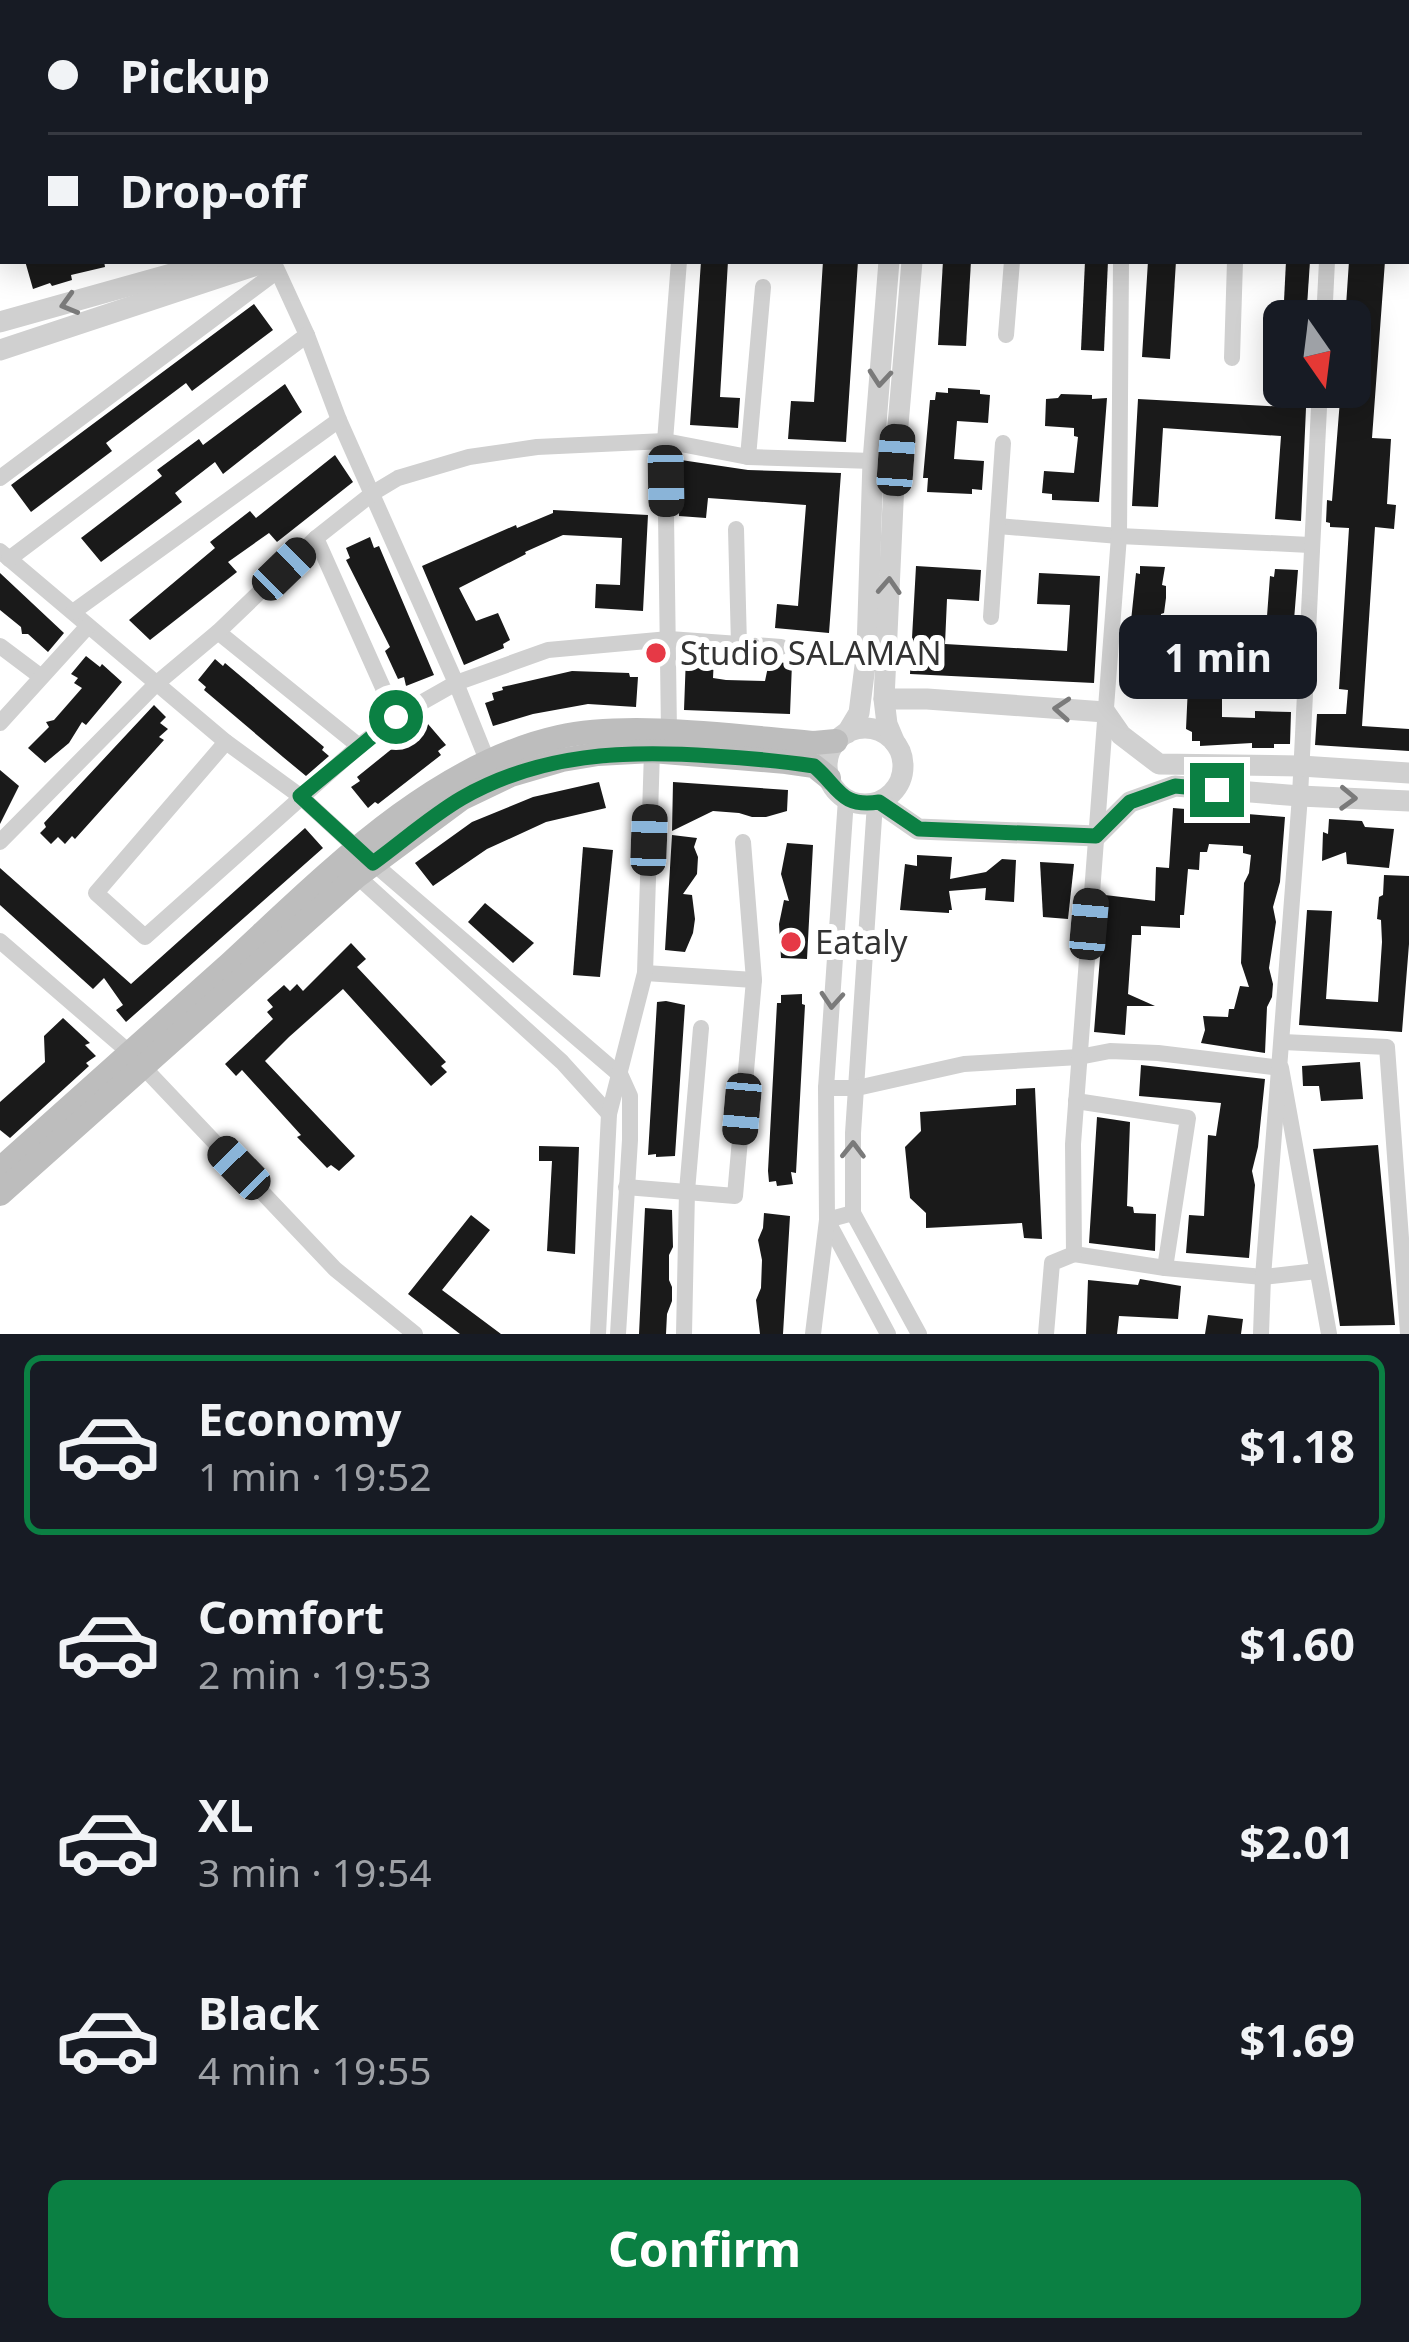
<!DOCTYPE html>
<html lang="en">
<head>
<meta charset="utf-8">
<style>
	:root { --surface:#171b24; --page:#20242c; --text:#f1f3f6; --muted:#9ea1a6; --line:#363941; --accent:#0b8043 }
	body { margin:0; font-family:"Noto Sans",sans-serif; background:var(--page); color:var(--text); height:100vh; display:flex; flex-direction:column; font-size:45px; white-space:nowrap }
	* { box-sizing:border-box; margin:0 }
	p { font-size:39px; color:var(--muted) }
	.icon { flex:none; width:66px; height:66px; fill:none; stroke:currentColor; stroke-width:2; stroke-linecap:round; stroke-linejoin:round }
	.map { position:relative; height:1334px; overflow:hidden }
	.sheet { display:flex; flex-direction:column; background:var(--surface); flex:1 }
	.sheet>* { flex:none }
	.guide { position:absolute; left:0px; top:0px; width:1410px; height:264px; box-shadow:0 6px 30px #0003; display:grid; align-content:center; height:264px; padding:0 48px; background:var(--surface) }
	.needle { width:78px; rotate:166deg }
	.buttons { position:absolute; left:1263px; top:300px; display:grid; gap:24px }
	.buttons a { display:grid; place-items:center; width:108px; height:108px; border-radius:18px; background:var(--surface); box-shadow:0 6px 30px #0003; font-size:60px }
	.end { position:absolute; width:54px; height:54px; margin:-27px; border:15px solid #0b8043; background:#fff; box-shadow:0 0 0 6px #fff }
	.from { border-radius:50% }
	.bubble { position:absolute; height:84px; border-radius:18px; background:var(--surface); box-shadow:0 6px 30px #0003; font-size:39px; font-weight:700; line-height:84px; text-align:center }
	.car { position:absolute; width:36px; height:72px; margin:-36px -18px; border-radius:15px; box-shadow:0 0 9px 3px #0007; background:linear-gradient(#222 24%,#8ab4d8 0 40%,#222 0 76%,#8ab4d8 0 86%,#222 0) }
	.guide b { display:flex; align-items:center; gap:42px; height:114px; font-size:45px }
	.guide b+b { border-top:3px solid var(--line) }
	.guide i { width:30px; height:30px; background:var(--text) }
	ul { padding:21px 0 0; list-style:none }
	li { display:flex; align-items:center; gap:36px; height:180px; margin:0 24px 18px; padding:0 24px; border:6px solid transparent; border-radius:18px }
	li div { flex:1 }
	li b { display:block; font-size:45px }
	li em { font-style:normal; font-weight:700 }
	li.on { border-color:var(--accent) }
	li>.icon { width:108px; height:108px; stroke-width:1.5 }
	.button { display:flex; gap:24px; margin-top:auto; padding:24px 48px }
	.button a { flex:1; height:138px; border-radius:18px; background:var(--accent); color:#fff; font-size:48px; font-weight:700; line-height:138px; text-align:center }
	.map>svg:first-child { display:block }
	.building { fill:#1a1a1a }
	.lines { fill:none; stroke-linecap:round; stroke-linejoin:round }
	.minor { stroke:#d0d0d0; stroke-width:16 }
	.tertiary { stroke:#d0d0d0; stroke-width:21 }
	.secondary { stroke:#bdbdbd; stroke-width:24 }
	.tram { stroke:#888; stroke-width:3 }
	.oneway { stroke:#7a7a7a }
	.route { stroke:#0b8043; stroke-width:15 }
	.poi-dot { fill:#e63946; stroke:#fff; stroke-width:4.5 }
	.labels { text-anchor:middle; stroke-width:12; stroke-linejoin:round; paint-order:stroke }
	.poi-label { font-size:33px; fill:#333; stroke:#fff; text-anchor:start }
</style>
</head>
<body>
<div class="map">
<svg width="1409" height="1334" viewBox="0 0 1409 1334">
	<rect width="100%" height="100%" fill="#fff"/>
	<!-- building -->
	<g class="building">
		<polygon points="25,261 104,261 105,267 71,275 72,280 52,286 50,283 33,289"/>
		<polygon points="701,261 728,261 720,397 740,398 738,428 690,425"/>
		<polygon points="823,261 858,261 846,442 788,439 791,401 814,402"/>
		<polygon points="943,261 971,261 966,346 938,345"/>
		<polygon points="1085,261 1108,261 1104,351 1081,350"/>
		<polygon points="1148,261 1176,261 1170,359 1142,357"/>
		<polygon points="1286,261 1310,261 1306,321 1283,321"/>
		<polygon points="1349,261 1385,261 1372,438 1391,439 1387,504 1396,505 1394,529 1375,527 1362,726 1409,729 1409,751 1315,745 1317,714 1346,714 1348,690 1339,689 1349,528 1330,527 1330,523 1326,522 1327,500 1332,501 1341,387 1350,387 1350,321 1345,321"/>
		<polygon points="254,304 273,330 192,391 186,383 106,443 112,451 31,512 11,485"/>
		<polygon points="285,384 302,412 223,474 215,462 175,493 182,502 101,562 81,538 162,476 157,470 199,439 203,445"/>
		<polygon points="948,388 980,390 980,394 990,395 988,423 957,421 954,459 984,461 982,490 972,489 972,494 927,492 928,478 923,478 930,400 935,400 936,392 948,393"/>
		<polygon points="1061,394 1092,395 1092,399 1107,398 1099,502 1052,500 1052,494 1042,493 1044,471 1074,473 1078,437 1074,436 1074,428 1045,426 1046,399 1058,398"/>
		<polygon points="1138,399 1306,408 1301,521 1275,519 1281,436 1163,428 1158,507 1132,506"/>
		<polygon points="335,455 353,482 277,542 269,533 228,562 237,572 150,640 129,620 215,548 210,542 250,511 256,518"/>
		<polygon points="681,460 748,470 841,473 829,633 775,628 777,604 798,606 806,505 708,498 706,518 679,516"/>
		<polygon points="553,510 648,515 643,611 595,608 596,584 620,585 622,538 563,535 525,552 526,554 459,588 476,621 498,613 510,640 503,644 504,648 464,665 422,566 516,525 517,528 553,513"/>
		<polygon points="370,537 374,548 379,546 434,675 406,686 404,677 398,679 385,651 390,647 346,560 350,558 346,548"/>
		<polygon points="916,566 981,570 979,601 947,599 945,644 1067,651 1070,605 1037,604 1039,573 1100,576 1094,683 910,674"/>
		<polygon points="1140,566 1165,567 1162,585 1166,586 1166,598 1164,613 1161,614 1159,643 1165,643 1165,651 1222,653 1222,717 1255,718 1255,711 1291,712 1290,744 1274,744 1274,748 1252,748 1252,743 1200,746 1200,741 1192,741 1192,732 1186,729 1188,686 1185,686 1185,682 1142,681 1142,677 1129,677 1129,640 1136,573 1140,574"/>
		<polygon points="1275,569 1298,570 1292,645 1295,645 1293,685 1262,683 1270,576 1274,577"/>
		<polygon points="0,573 64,633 48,652 28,634 22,634 21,627 0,610"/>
		<polygon points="86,656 100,667 102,664 122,682 86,725 82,722 69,743 45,763 28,748 49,727 46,722 54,720 82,688 74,683 78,678 71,674"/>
		<polygon points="686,656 714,657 713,678 726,680 765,681 769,662 792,663 790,714 684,710"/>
		<polygon points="215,659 223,666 225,663 250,684 324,747 322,750 329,756 306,776 283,757 204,690 206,687 198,680"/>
		<polygon points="572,671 629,673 630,677 638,677 636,707 588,704 533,714 493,726 485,703 494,700 492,693 503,690 502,687"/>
		<polygon points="154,705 166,717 160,723 168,729 159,737 164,740 75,839 72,836 65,844 58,837 51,844 40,833 46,827 44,823"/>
		<polygon points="428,724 446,745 438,751 441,755 378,804 375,802 368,808 351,787 360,781 357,777 419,727 422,731"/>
		<polygon points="0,770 19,786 0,824"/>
		<polygon points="599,782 606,808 546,822 487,849 433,886 415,863 472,822 533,797"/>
		<polygon points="673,782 788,790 787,811 766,817 752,817 739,813 713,811 672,831"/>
		<polygon points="1173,808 1285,817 1280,882 1273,907 1276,922 1269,968 1273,984 1272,997 1267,1007 1265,1053 1201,1043 1205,1030 1203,1016 1228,1017 1229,1009 1234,1009 1240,986 1249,987 1241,963 1244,883 1249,873 1251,855 1243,853 1243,846 1209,844 1207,852 1200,852 1199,870 1188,869 1184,915 1180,915 1180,928 1141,926 1141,935 1132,935 1128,994 1155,1006 1127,1006 1125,1035 1094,1032 1105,895 1155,901 1156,867 1169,868"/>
		<polygon points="1329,819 1362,821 1365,827 1394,829 1389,868 1347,864 1346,852 1322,861 1323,832 1328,834"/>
		<polygon points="305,828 323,848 126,1022 116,1010 123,1005 104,978 93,989 0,905 0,868 131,984"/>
		<polygon points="672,835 697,838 694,847 698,857 697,874 683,894 692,895 695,919 693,933 685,952 665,950"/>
		<polygon points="787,843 813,845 807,959 781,958 779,924 784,900 789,901 781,874"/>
		<polygon points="583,847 613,850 600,977 573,975"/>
		<polygon points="917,855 952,857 950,879 986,872 1002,859 1016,860 1014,902 985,900 986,888 949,891 952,910 949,910 949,913 900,910 905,864 917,866"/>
		<polygon points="1040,862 1074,864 1068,919 1043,917"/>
		<polygon points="1384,875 1409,876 1409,944 1402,1032 1299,1025 1307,910 1332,911 1326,999 1378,1002 1382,942 1381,920 1377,919 1379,897 1383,895"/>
		<polygon points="485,903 534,943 513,963 468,922"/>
		<polygon points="351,943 366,959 357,967 446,1062 441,1066 447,1072 431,1086 343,989 289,1037 265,1061 355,1156 339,1171 331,1165 327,1168 297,1137 301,1135 242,1070 236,1076 225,1064 273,1019 267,1012 273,1007 267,1000 284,985 290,991 297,984 303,991"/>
		<polygon points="802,994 802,1004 805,1005 796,1173 791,1172 793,1184 777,1186 776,1181 769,1182 768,1171 777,1003 781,1003 781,995"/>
		<polygon points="666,1001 685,1005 675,1156 656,1157 656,1154 648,1155 657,1002"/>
		<polygon points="63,1018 90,1043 85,1045 96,1056 86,1063 89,1066 10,1138 0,1130 0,1102 45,1062 44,1036"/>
		<polygon points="1360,1062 1363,1099 1321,1101 1319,1086 1303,1086 1302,1066"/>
		<polygon points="1141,1065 1265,1079 1258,1147 1252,1171 1255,1185 1249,1258 1186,1253 1189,1215 1204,1216 1208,1135 1216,1136 1221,1103 1139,1096"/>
		<polygon points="1035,1088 1042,1239 1024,1238 1022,1223 926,1228 926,1213 910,1198 905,1147 921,1131 920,1112 1016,1105 1016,1089"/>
		<polygon points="1097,1117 1130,1122 1127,1206 1133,1207 1134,1213 1156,1214 1155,1251 1089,1243"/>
		<polygon points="1378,1145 1395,1325 1340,1326 1313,1149"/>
		<polygon points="539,1146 579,1147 575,1254 547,1251 552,1161 539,1161"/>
		<polygon points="645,1208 672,1210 673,1247 669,1255 669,1280 672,1287 672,1301 667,1314 666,1334 639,1334"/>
		<polygon points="764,1213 790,1216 783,1334 760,1334 756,1300 761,1288 762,1260 758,1240 763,1228"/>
		<polygon points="471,1215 490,1230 442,1290 501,1334 460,1334 408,1294"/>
		<polygon points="1140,1279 1181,1286 1178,1319 1119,1316 1117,1334 1086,1334 1088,1280 1138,1285"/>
		<polygon points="1208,1315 1243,1319 1241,1334 1205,1334"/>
	</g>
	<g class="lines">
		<!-- minor -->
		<g class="minor">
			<polyline points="1342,3 1342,0"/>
			<polyline points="1409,79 1409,72"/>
			<polyline points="0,228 3,227"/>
			<polyline points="273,261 307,335 339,420 456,683 487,760"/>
			<polyline points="1324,321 1327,261"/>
			<polyline points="1006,335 1012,261"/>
			<polyline points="1232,358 1235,261"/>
			<polyline points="748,457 763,287"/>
			<polyline points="0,478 276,272"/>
			<polyline points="998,526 1119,536 1310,545"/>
			<polyline points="736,529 739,645"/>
			<polyline points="316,538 396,717"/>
			<polyline points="0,551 226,742 300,796 373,863 621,1076 630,1096 630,1140 618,1334"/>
			<polyline points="9,559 307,335"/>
			<polyline points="73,612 339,420"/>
			<polyline points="991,617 1003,443"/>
			<polyline points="218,632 359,746"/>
			<polyline points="0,646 40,676"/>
			<polyline points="0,723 88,626"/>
			<polyline points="669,732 665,441 679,261"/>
			<polyline points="226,742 96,893 145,937 359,746 396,717 456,683 548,650 669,639 781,647"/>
			<polyline points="875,803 853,1133 853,1213 919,1334"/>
			<polyline points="0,842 156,684 218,632 316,538 373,493 398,478 469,457 537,447 665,441 748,457 873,461"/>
			<polyline points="357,876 562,1062 609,1114"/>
			<polyline points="0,941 130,1053 335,1269 415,1334"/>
			<polyline points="645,973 754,980"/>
			<polyline points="1283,1042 1387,1047 1408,1334"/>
			<polyline points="826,1088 857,1088 964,1064 1079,1057 1110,1051 1158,1053 1281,1068 1329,1334"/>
			<polyline points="1076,1101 1188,1118 1165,1268"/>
			<polyline points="626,1187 735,1196 754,980 743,842"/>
			<polyline points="853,1213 827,1220 888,1334"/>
			<polyline points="1074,1254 1165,1268 1263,1277 1317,1271"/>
			<polyline points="598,1334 609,1114 645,973 652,751"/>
			<polyline points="684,1334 687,1191 701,1028"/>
			<polyline points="813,1334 827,1220 826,1088 846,799"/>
			<polyline points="1046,1334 1052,1263 1074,1254 1073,1144 1119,536 1121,261"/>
			<polyline points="1261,1334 1263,1277 1300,796 1320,387"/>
		</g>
		<!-- tertiary -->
		<g class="tertiary">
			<polyline points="29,3 30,0"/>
			<polyline points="51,3 52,0"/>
			<polyline points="959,3 961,0"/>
			<polyline points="984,3 985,0"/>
			<polyline points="0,87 3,78"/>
			<polyline points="0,162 3,155"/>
			<polyline points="1407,181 1409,182"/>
			<polyline points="0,322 218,261"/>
			<polyline points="0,350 269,261"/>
			<polyline points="884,699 927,699 1105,712 1121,735 1159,764 1301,766 1409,773"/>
			<circle cx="865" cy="766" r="38"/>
			<polyline points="847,733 859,713 867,650 873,461 889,261"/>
			<polyline points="895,743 887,724 884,699 895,460 912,261"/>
			<polyline points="879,802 918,829 1096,836 1130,802 1175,786 1300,796 1409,801"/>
		</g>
		<!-- secondary -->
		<g class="secondary">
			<path d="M 0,1169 C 75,1102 150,1035 225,968 C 320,881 429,766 559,737 C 631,721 739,737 814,743 L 836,741"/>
			<polyline points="0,1194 357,876 461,799 511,775 562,760 598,754 652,751 786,762 814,766 829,778"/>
		</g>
		<!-- tram -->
		<g class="tram">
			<polyline points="555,3 565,0"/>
			<polyline points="643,3 654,0"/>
			<polyline points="0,189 3,187"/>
		</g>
	</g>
	<!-- one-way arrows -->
	<defs><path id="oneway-chevron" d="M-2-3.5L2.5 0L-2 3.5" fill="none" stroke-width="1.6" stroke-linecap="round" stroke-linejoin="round" transform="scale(3)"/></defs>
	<g class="oneway">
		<use href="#oneway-chevron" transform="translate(69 304) rotate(164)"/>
		<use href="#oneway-chevron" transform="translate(880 378) rotate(95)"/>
		<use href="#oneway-chevron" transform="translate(889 586) rotate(-87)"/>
		<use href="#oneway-chevron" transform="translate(1062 709) rotate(-176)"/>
		<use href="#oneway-chevron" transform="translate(1348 798) rotate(2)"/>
		<use href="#oneway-chevron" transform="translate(832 1000) rotate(94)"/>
		<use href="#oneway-chevron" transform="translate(853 1150) rotate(-89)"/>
	</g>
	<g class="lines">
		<!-- route -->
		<path class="route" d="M 396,717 L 300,796 L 373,863 C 402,842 431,816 462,798 C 541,753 625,750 713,756 C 747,758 781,761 814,766 C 839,787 840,808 879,802 L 919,829 L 1096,836 L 1130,802 L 1175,786 L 1217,790"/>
	</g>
	<!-- markers -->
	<g class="poi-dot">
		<circle cx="656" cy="653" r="12"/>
		<circle cx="791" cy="942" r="12"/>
	</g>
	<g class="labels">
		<!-- poi labels -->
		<g class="poi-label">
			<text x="680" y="665">Studio SALAMAN</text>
			<text x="815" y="954">Eataly</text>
		</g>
	</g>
</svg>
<div class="buttons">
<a><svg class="needle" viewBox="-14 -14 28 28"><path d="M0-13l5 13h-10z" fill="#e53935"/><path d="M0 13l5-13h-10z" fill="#9ea1a6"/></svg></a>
</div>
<i class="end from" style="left:396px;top:717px"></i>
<i class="end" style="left:1217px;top:790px"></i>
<div class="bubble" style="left:1119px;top:615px;width:198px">1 min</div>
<i class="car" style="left:896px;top:460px;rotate:4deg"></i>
<i class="car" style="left:666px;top:481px;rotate:179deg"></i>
<i class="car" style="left:284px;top:569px;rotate:46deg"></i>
<i class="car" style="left:649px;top:840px;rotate:2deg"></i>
<i class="car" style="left:1089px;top:924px;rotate:5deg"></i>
<i class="car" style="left:742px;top:1109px;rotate:185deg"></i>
<i class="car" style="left:239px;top:1168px;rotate:316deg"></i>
<div class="guide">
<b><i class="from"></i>Pickup</b>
<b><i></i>Drop-off</b>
</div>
</div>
<section class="sheet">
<ul>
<li class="on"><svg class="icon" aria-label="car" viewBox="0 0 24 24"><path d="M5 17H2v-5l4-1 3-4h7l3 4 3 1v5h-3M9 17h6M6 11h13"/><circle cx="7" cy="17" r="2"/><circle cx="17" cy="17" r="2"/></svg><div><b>Economy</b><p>1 min · 19:52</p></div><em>$1.18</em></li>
<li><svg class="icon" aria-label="car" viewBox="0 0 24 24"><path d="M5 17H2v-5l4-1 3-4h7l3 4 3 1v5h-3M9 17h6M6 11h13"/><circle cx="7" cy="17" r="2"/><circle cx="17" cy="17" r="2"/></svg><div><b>Comfort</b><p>2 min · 19:53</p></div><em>$1.60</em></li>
<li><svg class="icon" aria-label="car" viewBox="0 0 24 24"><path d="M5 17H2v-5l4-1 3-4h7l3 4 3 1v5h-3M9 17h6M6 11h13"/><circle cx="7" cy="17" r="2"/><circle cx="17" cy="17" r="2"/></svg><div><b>XL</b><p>3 min · 19:54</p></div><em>$2.01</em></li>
<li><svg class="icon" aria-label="car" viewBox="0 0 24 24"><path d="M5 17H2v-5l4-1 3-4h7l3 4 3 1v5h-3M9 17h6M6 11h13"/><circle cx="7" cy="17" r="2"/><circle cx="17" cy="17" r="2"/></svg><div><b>Black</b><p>4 min · 19:55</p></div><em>$1.69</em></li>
</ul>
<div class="button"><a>Confirm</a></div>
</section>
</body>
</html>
